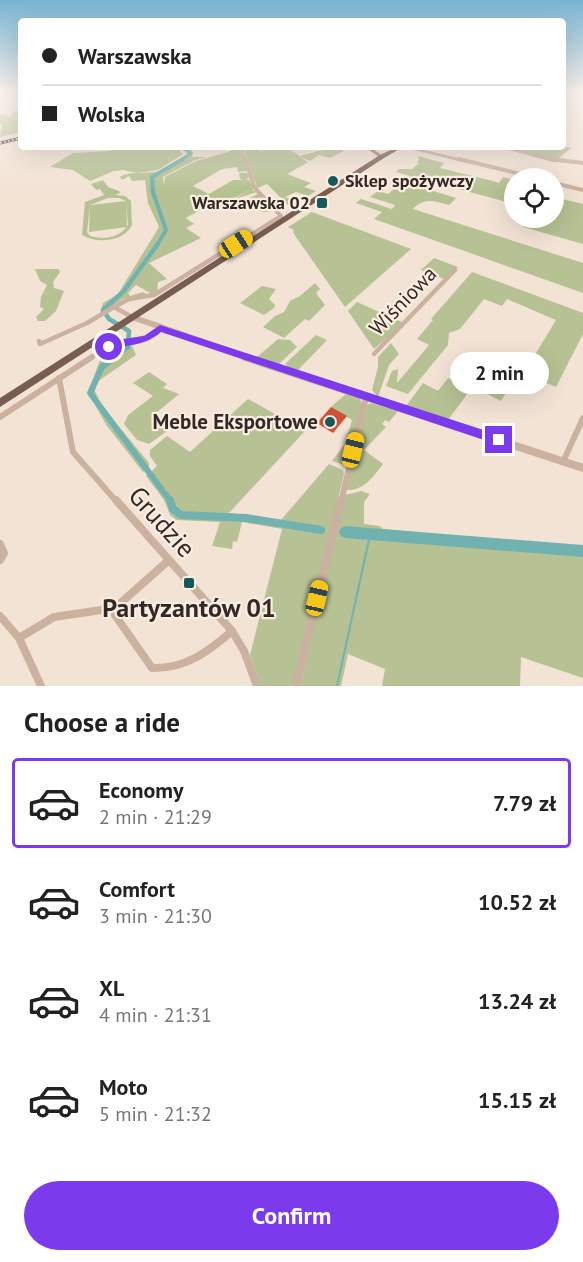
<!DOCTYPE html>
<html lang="en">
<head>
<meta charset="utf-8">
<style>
	:root { --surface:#fff; --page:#f2f2f2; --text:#222; --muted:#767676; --line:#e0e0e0; --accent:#7c3aed }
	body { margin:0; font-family:"PT Sans",sans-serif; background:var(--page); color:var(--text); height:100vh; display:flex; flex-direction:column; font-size:22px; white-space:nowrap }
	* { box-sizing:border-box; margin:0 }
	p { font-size:20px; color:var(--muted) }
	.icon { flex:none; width:33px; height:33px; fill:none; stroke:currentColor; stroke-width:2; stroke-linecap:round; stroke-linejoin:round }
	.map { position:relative; height:686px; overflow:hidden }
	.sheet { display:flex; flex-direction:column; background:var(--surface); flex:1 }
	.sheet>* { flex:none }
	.hud { position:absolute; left:18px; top:18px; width:548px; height:132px; border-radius:6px; box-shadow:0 6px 24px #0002; display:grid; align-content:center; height:132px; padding:0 24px; background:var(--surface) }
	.buttons { position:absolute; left:504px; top:168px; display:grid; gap:12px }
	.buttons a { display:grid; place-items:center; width:60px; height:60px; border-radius:50%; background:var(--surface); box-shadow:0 6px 24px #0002; font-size:30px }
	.end { position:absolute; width:27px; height:27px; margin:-14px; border:8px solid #7c3aed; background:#fff; box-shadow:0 0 0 3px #fff }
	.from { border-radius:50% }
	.bubble { position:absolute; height:42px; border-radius:21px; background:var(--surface); box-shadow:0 6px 24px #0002; font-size:20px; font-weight:600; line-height:42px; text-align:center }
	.car { position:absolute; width:18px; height:36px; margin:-18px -9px; border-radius:8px; box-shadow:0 0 4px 2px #0007; background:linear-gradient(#f5c518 24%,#345 0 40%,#f5c518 0 76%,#345 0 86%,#f5c518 0) }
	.hud b { display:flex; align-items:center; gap:21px; height:57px; font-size:22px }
	.hud b+b { border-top:2px solid var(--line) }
	.hud i { width:15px; height:15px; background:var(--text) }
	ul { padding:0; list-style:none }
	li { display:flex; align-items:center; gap:18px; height:90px; margin:0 12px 9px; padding:0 12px; border:3px solid transparent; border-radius:6px }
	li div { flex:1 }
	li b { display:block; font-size:22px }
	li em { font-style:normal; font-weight:600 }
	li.active { border-color:var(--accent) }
	li>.icon { width:54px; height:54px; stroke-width:1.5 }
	h2 { padding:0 24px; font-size:27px; line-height:72px }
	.primary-button { display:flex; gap:12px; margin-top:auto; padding:12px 24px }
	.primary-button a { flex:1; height:69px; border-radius:36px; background:var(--accent); color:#fff; font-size:24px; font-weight:600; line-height:69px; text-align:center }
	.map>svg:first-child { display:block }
	.green { fill:#b6c294; fill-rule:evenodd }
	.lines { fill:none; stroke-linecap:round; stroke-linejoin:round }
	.stream { stroke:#71b2b1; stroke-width:2 }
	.canal-far4 { stroke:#71b2b1; stroke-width:3 }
	.canal-far3 { stroke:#71b2b1; stroke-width:4 }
	.canal-far2 { stroke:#71b2b1; stroke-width:4.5 }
	.canal-far1 { stroke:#71b2b1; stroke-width:6 }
	.canal { stroke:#71b2b1; stroke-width:8 }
	.river { fill:#71b2b1; fill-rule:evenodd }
	.building { fill:#d15034 }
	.minor-far4 { stroke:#cbb1a0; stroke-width:3 }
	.minor-far3 { stroke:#cbb1a0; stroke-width:4 }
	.minor-far2 { stroke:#cbb1a0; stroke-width:4.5 }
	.minor-far1 { stroke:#cbb1a0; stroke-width:6 }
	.minor { stroke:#cbb1a0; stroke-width:8 }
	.tertiary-far1 { stroke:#cbb1a0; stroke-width:6 }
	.tertiary { stroke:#cbb1a0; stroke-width:8 }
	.secondary { fill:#9f7f71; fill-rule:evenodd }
	.primary { fill:#785d53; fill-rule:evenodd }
	.rail-casing { stroke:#342824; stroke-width:3 }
	.rail { stroke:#faede1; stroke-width:1.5; stroke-dasharray:2; stroke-linecap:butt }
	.route { fill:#7c3aed }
	.poi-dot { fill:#165959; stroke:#faede1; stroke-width:2 }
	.labels { text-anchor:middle; stroke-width:4.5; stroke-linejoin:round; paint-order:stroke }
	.far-poi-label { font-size:18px; font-weight:bold; fill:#342824; stroke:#faede1; text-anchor:start }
	.street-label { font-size:21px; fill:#342824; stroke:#faede1 }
	.poi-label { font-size:21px; font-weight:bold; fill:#342824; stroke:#faede1; text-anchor:end }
	.near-street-label { font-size:26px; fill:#342824; stroke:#faede1 }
	.near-poi-label { font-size:26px; font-weight:bold; fill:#342824; stroke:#faede1 }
</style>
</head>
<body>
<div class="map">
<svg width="583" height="686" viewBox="0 0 583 686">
	<rect width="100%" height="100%" fill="#f3e3d5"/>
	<!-- green -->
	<g class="green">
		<polygon points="21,105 21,132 0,137 2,124 0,123 0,114 10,117"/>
		<polygon points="563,146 571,148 555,161 504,147"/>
		<polygon points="118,147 177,147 183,154 158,170 137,173 123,170 114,171 90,181 73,170 50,167 73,153 110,151"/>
		<path d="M 180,147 L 185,147 L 193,152 L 192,157 L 207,157 L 195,160 L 163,177 L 164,185 L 165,177 L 196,161 L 228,152 L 233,150 L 232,147 L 239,147 L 247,171 L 238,172 L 237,167 L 222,169 L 193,186 L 209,194 L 233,180 L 243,180 L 240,179 L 239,173 L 247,173 L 249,178 L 246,179 L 249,180 L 254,188 L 252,190 L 257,192 L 235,199 L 251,189 L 217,208 L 209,205 L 186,218 L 194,224 L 186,228 L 201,238 L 149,263 L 167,279 L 158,282 L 157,291 L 152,294 L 136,285 L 128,293 L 130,296 L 143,292 L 148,295 L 123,299 L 100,313 L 103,303 L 118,294 L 159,227 L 148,203 L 145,180 L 132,181 L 129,176 L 122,180 L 120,177 C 130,170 149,175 163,170 C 171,167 180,160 188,155 Z"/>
		<polygon points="277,147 286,147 300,156 334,147 344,151 330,158 319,155 310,161 299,156 308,162 287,174 311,183 304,187 316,191 308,196 296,192 285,197 298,203 290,207 267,184 257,188 244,151 255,148 260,151"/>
		<path d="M 418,156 L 444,163 L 440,168 L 493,181 L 499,183 L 503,177 L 514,180 L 514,204 L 433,182 L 427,189 L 456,198 L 449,205 C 434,201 424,197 413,209 L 583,263 L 583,293 L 374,219 L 382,212 L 356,203 L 361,199 L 392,209 L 395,205 L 370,197 L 378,191 L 388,194 L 394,189 L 403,192 L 410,185 L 398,182 L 405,176 L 417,178 L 396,172 L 399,169 L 412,169 L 419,163 L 417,162 L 419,160 Z"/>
		<path d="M 103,180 L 108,187 L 119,191 L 120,193 L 115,195 L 125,196 L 131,201 L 132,225 C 124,242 97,244 82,235 L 85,202 L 104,195 L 100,189 L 96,190 L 91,184 ZM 108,198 L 119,198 L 126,201 L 128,225 C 120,238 104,240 90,236 L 87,232 L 90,206 L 89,232 L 127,227 L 126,201 L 90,205 Z"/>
		<polygon points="258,194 274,211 264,212 227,204 234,205"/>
		<polygon points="554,197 583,204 583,244 523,227 528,218 554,218"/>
		<polygon points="312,212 411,249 345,307 296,237 293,232 294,230 288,227"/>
		<polygon points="434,258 458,267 444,279 421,270"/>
		<polygon points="35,269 59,269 60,272 53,282 54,288 64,291 56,311 45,321 38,321 36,317 44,309 40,307 41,297 47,285 40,281"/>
		<polygon points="472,272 583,313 583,334 556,387 524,373 556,320 507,299 502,306 484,299 460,329 449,333 448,345 408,394 386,386 392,371 398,369 397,383 429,345 417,339 433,320 431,319"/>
		<polygon points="315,283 320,289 316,293 325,305 309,321 305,319 284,338 263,327 275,316 284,312 290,301 300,296"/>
		<polygon points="262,286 276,289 269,299 275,305 274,308 264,315 240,303"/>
		<polygon points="357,302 404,323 374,349 348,311"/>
		<polygon points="316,335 327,340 297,371 286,368 287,365 285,364"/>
		<polygon points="278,339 290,340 297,347 279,364 257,357"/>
		<polygon points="391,343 399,354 389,365 378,397 372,390 378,367 378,357"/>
		<polygon points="131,344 136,355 97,382 95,391 102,406 149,463 149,468 143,472 107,426 88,393 102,354"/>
		<polygon points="149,372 167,384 163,388 179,394 156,413 174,426 149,444 137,440 124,424 128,415 153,396 133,383"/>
		<polygon points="486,376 510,387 501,401 477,389"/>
		<polygon points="448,378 471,389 448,420 406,406 423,383 438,391"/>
		<polygon points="347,393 359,397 362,404 349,462 342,464 332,461 345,444 352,420 331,407"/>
		<polygon points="248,399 305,431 229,513 281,520 329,464 343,470 344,474 293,686 261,686 250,655 282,529 242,522 237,542 233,541 232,549 212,546 220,522 176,520 170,515 164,500 146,476 157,466 150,456 150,450 167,436 190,452"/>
		<path d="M 371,403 L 398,411 L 389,422 L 385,420 L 382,424 L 386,427 L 364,450 L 383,464 C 373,477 364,491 346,490 L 367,405 Z"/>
		<polygon points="361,491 370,494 364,502 364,524 380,526 383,529 583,548 583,678 521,657 520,686 382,686 385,669 348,654 341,686 300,686 345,495"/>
	</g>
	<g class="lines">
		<!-- stream -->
		<polyline class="stream" points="337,686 370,535"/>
		<!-- canal-far4 -->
		<polyline class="canal-far4" points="180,161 191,153 182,147"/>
		<!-- canal-far3 -->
		<polyline class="canal-far3" points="156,247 166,230 153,192 152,177 183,159"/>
		<!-- canal-far2 -->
		<polyline class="canal-far2" points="114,358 128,347 129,331 109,319 103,310 124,291 157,245"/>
		<!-- canal-far1 -->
		<polyline class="canal-far1" points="115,357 102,367 90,393 171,502"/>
		<!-- canal -->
		<polyline class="canal" points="170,500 173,509 181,515 246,518 321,530"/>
		<!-- river -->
		<polygon class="river" points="345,526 583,545 583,557 345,538 341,536 339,532 341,528"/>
	</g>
	<!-- building -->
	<polygon class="building" points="331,407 347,416 333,433 317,423"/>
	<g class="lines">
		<!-- minor-far4 -->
		<g class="minor-far4">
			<polyline points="241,147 245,161"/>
			<polyline points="407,147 465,161"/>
			<polyline points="502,147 556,161"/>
		</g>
		<!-- minor-far3 -->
		<g class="minor-far3">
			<polyline points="459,159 537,178"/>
			<polyline points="550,159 583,163"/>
			<polyline points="554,183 583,190"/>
			<polyline points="231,247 281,216 254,187 245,159"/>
		</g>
		<!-- minor-far2 -->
		<g class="minor-far2">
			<polyline points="114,307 129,299 154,295 234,245"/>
			<polyline points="39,341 40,344 87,323 114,307 132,317"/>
			<polyline points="374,354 455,270"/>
			<path d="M 90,358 C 99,352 109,347 120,343 C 139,337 142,343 160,328"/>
		</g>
		<!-- minor-far1 -->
		<g class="minor-far1">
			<polyline points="59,378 73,452 117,502"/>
			<polyline points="0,417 92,357"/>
			<polyline points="563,462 583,418"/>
			<polyline points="341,502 366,397"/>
		</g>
		<!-- minor -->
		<g class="minor">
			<polyline points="116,500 232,631 244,651 257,686"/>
			<polyline points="0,544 4,553 0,560"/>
			<path d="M 115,608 L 115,615 L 152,668 C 185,669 208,652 232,631"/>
			<polyline points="0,616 19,638 41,686"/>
			<polyline points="19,638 54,617 115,608 169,560"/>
			<polyline points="296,686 341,500"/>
		</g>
		<!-- tertiary-far1 -->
		<polyline class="tertiary-far1" points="132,317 250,358"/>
		<!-- tertiary -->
		<polyline class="tertiary" points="245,357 583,468"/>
		<!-- secondary -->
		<polygon class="secondary" points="365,147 370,147 383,156 379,157"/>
		<!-- primary -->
		<polygon class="primary" points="397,147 403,147 384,158 0,407 0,398 380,155"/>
		<defs>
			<polyline id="rail" points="0,143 21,138"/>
		</defs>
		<!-- rail casing -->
		<use href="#rail" class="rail-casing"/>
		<!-- rail -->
		<use href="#rail" class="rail"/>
	</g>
	<!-- sky -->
	<linearGradient id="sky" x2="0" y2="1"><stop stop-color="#78b3d2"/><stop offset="0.49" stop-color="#faf2ec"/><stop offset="1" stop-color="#faf2ec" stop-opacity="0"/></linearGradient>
	<rect width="583" height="189" fill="url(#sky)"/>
	<!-- route -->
	<path class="route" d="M 160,325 L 499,435 L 504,440 L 499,445 L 161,332 C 145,346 130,344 109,350 L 104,347 L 123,339 L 144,336 Z"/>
	<!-- markers -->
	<g class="poi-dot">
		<circle cx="333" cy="181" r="6"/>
		<rect x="316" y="197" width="12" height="12" rx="3"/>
		<circle cx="330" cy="422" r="6"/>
		<rect x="183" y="577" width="12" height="12" rx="3"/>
	</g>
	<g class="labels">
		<!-- far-poi labels -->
		<g class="far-poi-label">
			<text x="345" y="187">Sklep spożywczy</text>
			<text x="310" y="209" text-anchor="end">Warszawska 02</text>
		</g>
		<!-- street labels -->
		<g class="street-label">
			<text transform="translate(403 301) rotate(-46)" y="7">Wiśniowa</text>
		</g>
		<!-- poi labels -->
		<g class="poi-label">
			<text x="318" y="429">Meble Eksportowe</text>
		</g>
		<!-- near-street labels -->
		<g class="near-street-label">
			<text transform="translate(162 522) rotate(48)" y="9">Grudzie</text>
		</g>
		<!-- near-poi labels -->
		<g class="near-poi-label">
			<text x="189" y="617">Partyzantów 01</text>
		</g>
	</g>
</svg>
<div class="buttons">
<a><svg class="icon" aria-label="locate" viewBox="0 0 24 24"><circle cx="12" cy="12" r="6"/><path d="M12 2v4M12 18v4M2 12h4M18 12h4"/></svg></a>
</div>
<i class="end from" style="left:109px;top:347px"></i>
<i class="end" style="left:499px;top:440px"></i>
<div class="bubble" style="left:450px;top:352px;width:99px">2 min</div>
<i class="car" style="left:236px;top:244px;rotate:57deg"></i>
<i class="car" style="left:353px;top:450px;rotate:14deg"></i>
<i class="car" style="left:317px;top:598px;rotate:13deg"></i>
<div class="hud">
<b><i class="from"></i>Warszawska</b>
<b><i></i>Wolska</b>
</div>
</div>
<section class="sheet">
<h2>Choose a ride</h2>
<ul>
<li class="active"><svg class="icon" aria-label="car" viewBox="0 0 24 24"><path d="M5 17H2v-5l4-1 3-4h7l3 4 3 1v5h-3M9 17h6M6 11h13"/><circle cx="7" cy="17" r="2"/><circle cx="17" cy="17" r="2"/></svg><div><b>Economy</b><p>2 min · 21:29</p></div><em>7.79 zł</em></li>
<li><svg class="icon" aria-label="car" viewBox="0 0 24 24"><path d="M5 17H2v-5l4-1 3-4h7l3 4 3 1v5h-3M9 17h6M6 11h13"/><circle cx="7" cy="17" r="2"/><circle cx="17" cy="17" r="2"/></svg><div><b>Comfort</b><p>3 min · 21:30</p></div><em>10.52 zł</em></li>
<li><svg class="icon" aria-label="car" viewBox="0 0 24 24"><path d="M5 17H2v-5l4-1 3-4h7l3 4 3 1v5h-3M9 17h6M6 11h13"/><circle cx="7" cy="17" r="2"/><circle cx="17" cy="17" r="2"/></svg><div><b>XL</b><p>4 min · 21:31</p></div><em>13.24 zł</em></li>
<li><svg class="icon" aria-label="car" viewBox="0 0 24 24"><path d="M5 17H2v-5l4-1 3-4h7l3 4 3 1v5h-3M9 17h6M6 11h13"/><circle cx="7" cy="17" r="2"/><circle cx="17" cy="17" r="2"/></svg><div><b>Moto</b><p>5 min · 21:32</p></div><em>15.15 zł</em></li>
</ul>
<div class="primary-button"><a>Confirm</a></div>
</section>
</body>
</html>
